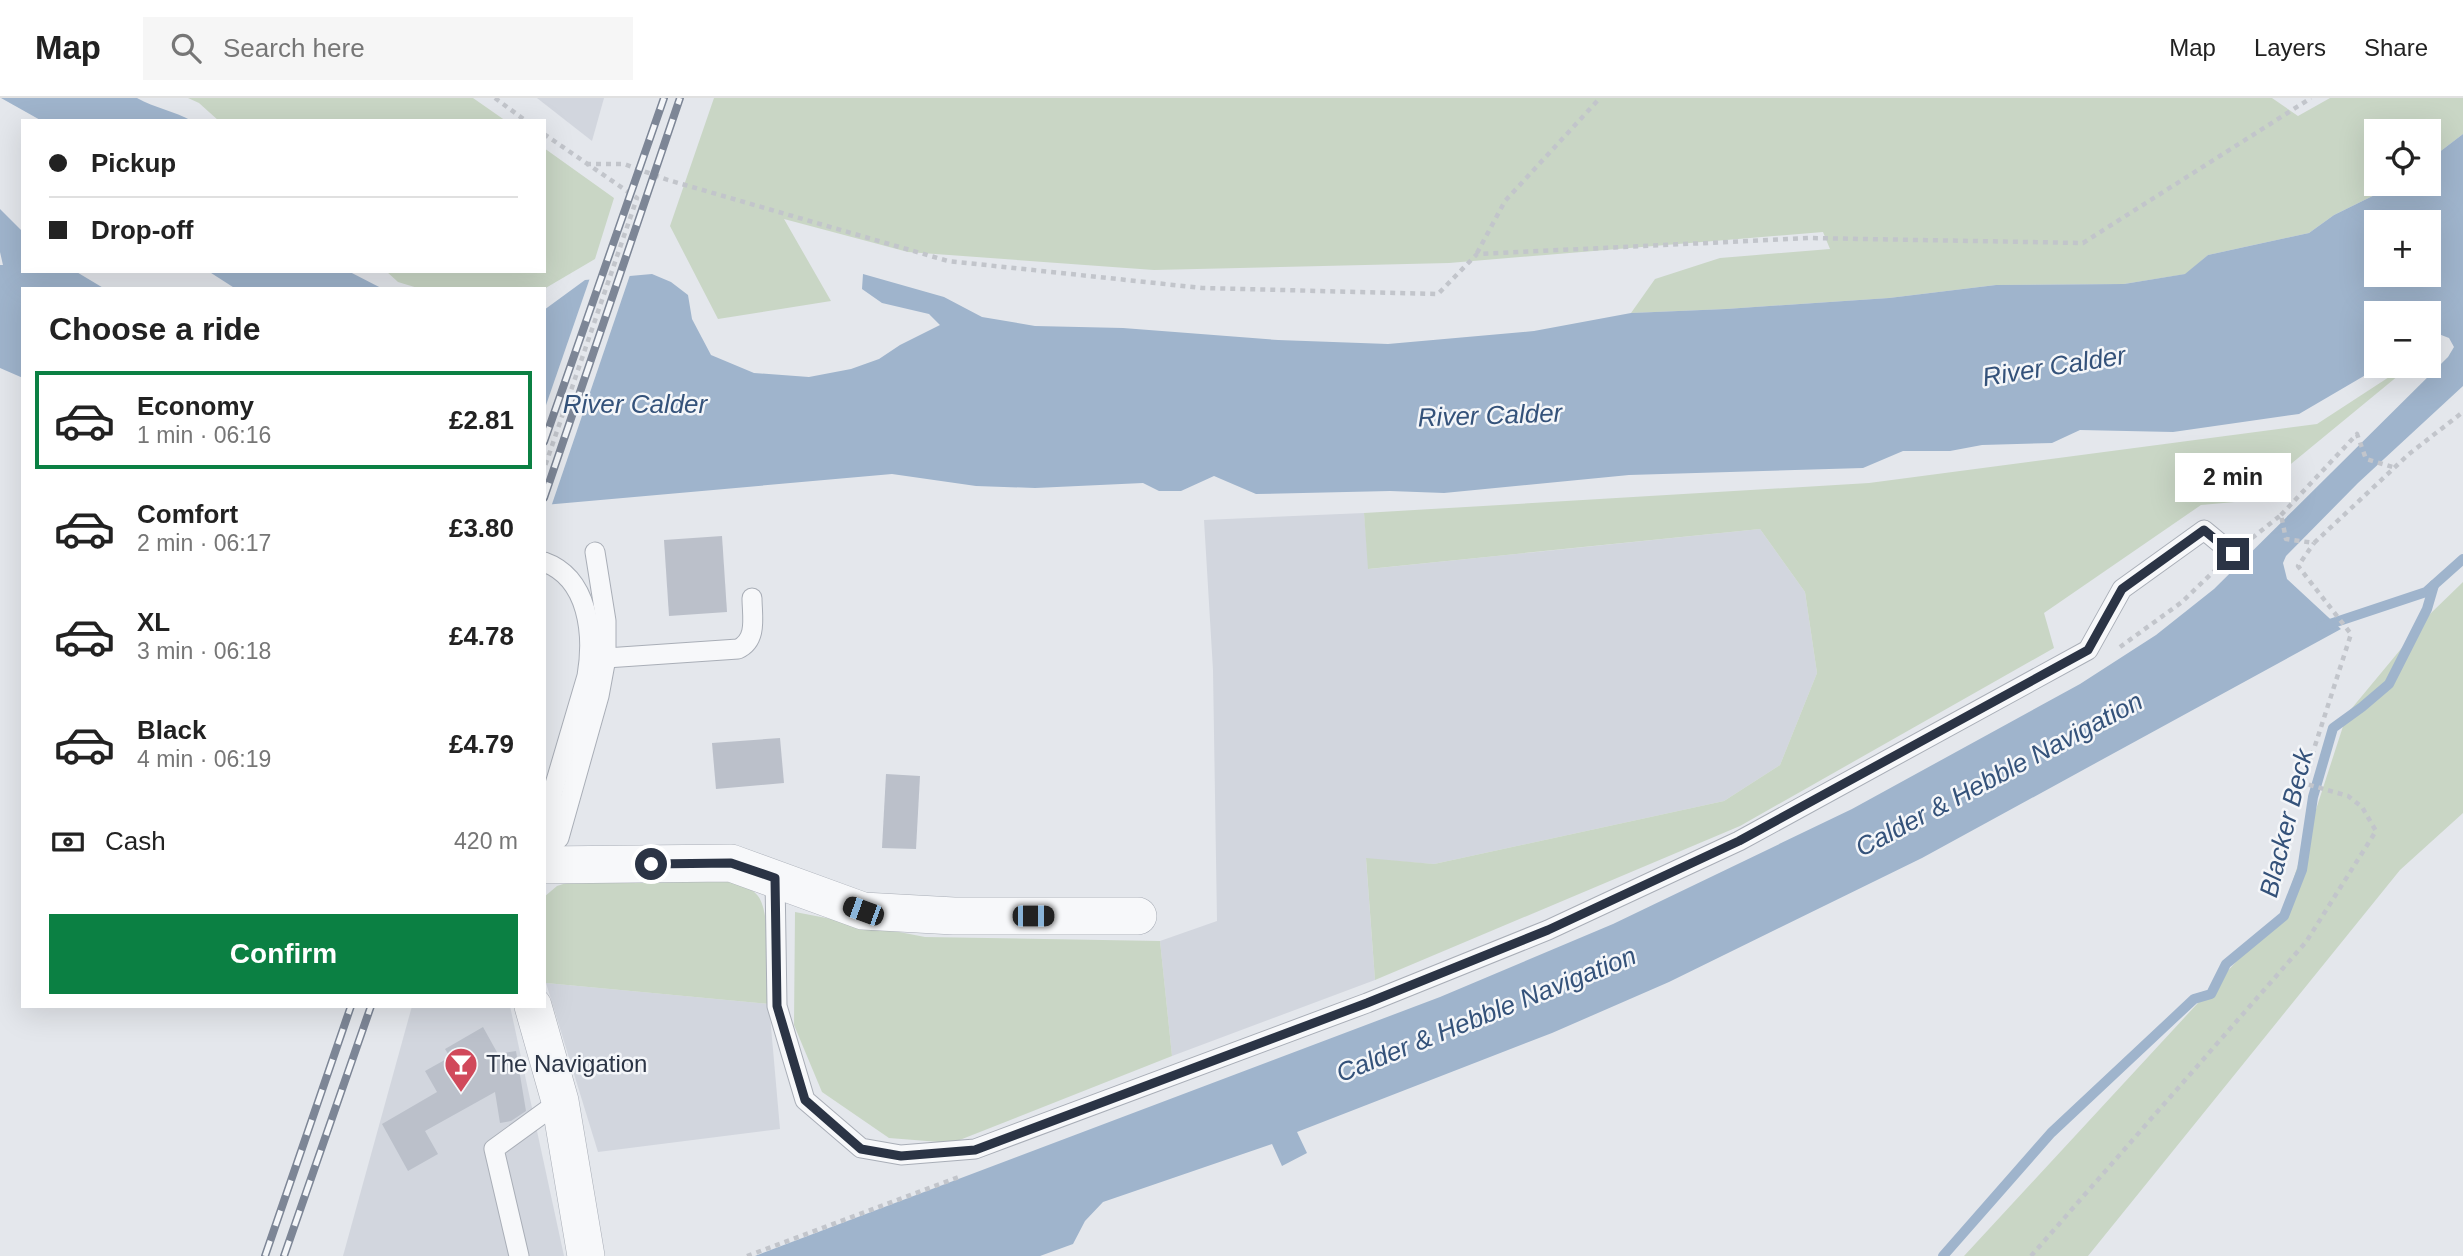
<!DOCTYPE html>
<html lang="en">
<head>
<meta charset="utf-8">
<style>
	:root { --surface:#fff; --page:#f6f6f6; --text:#222; --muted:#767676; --line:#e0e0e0; --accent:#0b8043 }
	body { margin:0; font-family:Helvetica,sans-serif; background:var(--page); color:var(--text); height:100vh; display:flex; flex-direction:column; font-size:26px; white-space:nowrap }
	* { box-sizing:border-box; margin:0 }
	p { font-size:23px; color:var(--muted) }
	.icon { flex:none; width:38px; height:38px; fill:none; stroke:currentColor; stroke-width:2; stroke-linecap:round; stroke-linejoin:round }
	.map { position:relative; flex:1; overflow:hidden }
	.drawer { position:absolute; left:21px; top:189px; width:525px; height:721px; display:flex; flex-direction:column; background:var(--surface); border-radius:0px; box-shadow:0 7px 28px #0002 }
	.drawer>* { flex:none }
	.banner { position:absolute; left:21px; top:21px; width:525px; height:154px; border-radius:0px; box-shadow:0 7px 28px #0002; display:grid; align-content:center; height:154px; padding:0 28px; background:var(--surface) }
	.controls { position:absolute; left:2364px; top:21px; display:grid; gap:14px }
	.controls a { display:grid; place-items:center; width:77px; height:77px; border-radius:0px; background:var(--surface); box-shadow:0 7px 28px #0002; font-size:35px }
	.end { position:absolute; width:32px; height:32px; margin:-16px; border:9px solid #2b3445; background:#fff; box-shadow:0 0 0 4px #fff }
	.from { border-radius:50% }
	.bubble { position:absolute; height:49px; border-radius:0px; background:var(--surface); box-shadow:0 7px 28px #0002; font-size:23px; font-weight:600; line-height:49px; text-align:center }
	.car { position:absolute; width:21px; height:42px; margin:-21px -10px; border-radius:9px; box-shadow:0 0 5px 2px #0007; background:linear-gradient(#222 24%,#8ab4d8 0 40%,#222 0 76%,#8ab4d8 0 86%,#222 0) }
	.banner b { display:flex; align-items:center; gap:24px; height:66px; font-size:26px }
	.banner b+b { border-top:2px solid var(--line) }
	.banner i { width:18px; height:18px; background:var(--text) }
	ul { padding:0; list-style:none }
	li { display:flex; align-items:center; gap:21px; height:98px; margin:0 14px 10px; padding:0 14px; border:4px solid transparent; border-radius:0px }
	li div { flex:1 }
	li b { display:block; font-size:26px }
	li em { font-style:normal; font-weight:600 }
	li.current { border-color:var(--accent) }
	li>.icon { width:63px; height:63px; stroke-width:1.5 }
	h2 { padding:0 28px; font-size:32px; line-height:84px }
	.pay { display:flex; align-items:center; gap:18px; height:77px; padding:0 28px; font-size:26px }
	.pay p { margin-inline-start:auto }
	.cta { display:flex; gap:14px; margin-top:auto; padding:14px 28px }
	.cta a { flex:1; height:80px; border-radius:0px; background:var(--accent); color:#fff; font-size:28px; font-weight:600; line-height:80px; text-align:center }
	header { display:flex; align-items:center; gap:42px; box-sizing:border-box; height:98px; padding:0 35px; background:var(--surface); border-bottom:2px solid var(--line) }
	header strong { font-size:33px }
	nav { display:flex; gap:38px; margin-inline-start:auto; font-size:24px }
	.search { width:490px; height:63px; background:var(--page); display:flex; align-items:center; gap:18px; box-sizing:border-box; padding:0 24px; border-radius:0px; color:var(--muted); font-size:26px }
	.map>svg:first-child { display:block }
	.built { fill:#d2d6de }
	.green { fill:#c9d6c5 }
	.water { fill:#9fb4cc; fill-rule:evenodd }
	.pier { fill:#e4e7ec }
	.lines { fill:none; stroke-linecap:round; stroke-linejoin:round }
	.stream { stroke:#9fb4cc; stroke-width:10 }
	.building { fill:#bbc0ca }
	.service-casing { stroke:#a9aeb7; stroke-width:21 }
	.minor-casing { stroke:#a9aeb7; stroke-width:38 }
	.path { stroke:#c2c5cb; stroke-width:4.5; stroke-dasharray:5 5; stroke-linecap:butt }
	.service { stroke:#f7f8fa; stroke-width:19 }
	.minor { stroke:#f7f8fa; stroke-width:37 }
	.rail-casing { stroke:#7d8696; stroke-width:8 }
	.rail { stroke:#f4f6f9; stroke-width:5; stroke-dasharray:16; stroke-linecap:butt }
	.route { stroke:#2b3445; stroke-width:9 }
	.labels { text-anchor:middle; stroke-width:5; stroke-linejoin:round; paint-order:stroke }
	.poi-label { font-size:24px; fill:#2b3445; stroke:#f4f6f9; text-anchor:start }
	.water-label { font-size:26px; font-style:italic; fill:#34527a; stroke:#f4f6f9 }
</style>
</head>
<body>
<header>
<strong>Map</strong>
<div class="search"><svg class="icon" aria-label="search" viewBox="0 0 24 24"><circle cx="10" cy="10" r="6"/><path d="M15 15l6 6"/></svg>Search here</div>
<nav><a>Map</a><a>Layers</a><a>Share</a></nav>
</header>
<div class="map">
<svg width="2463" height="1158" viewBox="0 0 2463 1158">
	<rect width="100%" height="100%" fill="#e4e7ec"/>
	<!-- built -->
	<g class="built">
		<polygon points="537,0 604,0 592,43"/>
		<polygon points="1364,415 1369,471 1760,431 1805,494 1817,575 1780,667 1724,703 1434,766 1366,761 1375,882 1172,958 1160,843 1217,823 1213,572 1204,422"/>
		<polygon points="546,885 769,906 780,1031 598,1054"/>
		<polygon points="412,908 510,908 564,1158 343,1158"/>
	</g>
	<!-- green -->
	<g class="green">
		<polygon points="188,0 473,0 506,23 219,23 199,5"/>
		<polygon points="714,0 2272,0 2298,18 2330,0 2463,0 2463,36 2429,62 2429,33 2376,33 2376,86 2397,86 2334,117 2309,135 2208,157 2186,176 2124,186 1996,187 1889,200 1726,211 1631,215 1655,181 1720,160 1830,151 1823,134 1449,165 1154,172 908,154 784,121 831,203 718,221 670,128"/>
		<polygon points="544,50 614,100 595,161 544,191 421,191 398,184 386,173 544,173"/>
		<polygon points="2406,268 2410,268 2246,403 2201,407 2044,515 2054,550 1740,728 1375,882 1366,760 1434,766 1724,703 1780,667 1817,575 1805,494 1760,431 1368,471 1364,415 1869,385 2317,326"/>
		<polygon points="2463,484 2463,715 2400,772 2088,1158 1964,1158 2283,813 2347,616 2430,516"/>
		<path d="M 707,778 C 724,782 746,783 758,798 C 771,814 768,883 769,906 L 546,885 L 544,878 L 544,799 L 557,788 L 579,781 Z"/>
		<polygon points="795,814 925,839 1160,843 1172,958 952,1045 889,1040 822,994 794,927"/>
	</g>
	<!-- water -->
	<g class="water">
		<path d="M 1,0 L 137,0 C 155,10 174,13 192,23 L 42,23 Z"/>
		<path d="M 2463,36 L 2463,288 L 2358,385 L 2286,458 L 2283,465 L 2287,481 L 2341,531 L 1922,760 L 1669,884 L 1552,935 L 1297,1034 L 1307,1055 L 1282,1068 L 1272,1046 L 1103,1104 L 1085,1123 L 1073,1146 L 1040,1158 L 755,1158 L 1440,899 L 1613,826 L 1852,711 L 2080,586 L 2156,537 L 2214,491 L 2448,259 L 2454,249 L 2449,240 L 2436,235 L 2429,239 L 2429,215 L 2376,215 L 2376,268 L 2381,268 L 2299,316 L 2173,334 L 2080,332 L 2052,345 L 1982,347 L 1950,353 L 1903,353 L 1863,370 L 1629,377 L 1444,395 L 1390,393 L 1256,396 L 1214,378 L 1181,393 L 1159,393 L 1143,385 L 1035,390 L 976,388 L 892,376 L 544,407 L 544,212 L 585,182 L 652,176 L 671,184 L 688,197 L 692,221 L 711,257 L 754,275 L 809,279 L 851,271 L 879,261 L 900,247 L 940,227 L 929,216 L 882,205 L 862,191 L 863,176 L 944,199 L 982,219 L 1035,228 L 1123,230 L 1278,242 L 1388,246 L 1534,233 L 1631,215 L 1726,211 L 1889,200 L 1996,187 L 2124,186 L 2185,176 L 2208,157 L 2309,135 L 2334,117 L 2397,86 L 2429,86 L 2429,62 ZM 2376,124 L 2429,124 L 2429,177 L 2376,177 Z"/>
		<polygon points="0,111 23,134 23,173 75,173 105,191 23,191 23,280 0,270 0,167 3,167 0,154"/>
		<polygon points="208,173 348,173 383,191 236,191"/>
	</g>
	<!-- pier -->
	<polygon class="pier" points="631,174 551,409 544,410 544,313 591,177"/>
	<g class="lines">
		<!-- stream -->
		<g class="stream">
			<polyline points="2321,529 2426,494 2463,461"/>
			<polyline points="1943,1158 2051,1035 2194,901 2211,896 2226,866 2284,818 2302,772 2313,699 2333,630 2362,609 2389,586 2427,511 2434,487"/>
		</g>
	</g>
	<!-- building -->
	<g class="building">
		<polygon points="722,438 727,514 669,518 664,442"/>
		<polygon points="780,640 784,685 716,691 712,645"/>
		<polygon points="886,676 920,678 916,751 882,750"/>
		<polygon points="483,929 498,956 516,953 526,1013 511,1023 500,1025 495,994 425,1033 438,1056 408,1073 382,1026 437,994 425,973 450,959 445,951"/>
	</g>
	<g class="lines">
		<defs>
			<g id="service">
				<path d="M 544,464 C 589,480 594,537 587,578 L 548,710"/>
				<path d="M 606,560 L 738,551 C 758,542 752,518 752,500"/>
				<polyline points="544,755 559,740 599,598 606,560 606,523 595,454"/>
				<polyline points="775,780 777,908 805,1002 861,1050 901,1057 975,1051 1367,905 1548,832 1739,743 2088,552 2122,491 2204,432 2233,456"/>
				<polyline points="519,1158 494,1051 560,1003"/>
			</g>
			<g id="minor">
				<polyline points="544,723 548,710"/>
				<polyline points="544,767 731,765 863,813 954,818 1138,818"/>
				<polyline points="533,908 560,1003 586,1158"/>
			</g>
		</defs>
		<!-- service casing -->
		<use href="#service" class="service-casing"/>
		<!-- minor casing -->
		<use href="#minor" class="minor-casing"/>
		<!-- path -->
		<g class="path">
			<polyline points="495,0 526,23"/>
			<polyline points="544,36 637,100 544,371"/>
			<polyline points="586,66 624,66 668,82 948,163 1202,190 1438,196 1477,156 1810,140 2083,145 2311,0"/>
			<polyline points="1477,155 1505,103 1600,0"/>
			<polyline points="2281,417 2357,336 2366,361 2396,370"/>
			<polyline points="2252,440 2281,417 2286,441 2314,445 2409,356 2463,314"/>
			<polyline points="2120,549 2182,504 2214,473"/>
			<polyline points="747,1158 959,1079"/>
			<polyline points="2031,1158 2306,844 2376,733 2362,709 2348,698 2303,685 2351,536 2298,468 2314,445"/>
		</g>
		<!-- service -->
		<use href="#service" class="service"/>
		<!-- minor -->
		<use href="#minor" class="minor"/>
		<defs>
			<g id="rail">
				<polyline points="544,344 664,0"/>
				<polyline points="544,400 680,0"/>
				<polyline points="265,1158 351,908"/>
				<polyline points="284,1158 371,908"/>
			</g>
		</defs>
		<!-- rail casing -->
		<use href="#rail" class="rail-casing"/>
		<!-- rail -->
		<use href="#rail" class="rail"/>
	</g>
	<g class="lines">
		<!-- route -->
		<polyline class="route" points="651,766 731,765 775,780 777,908 805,1002 861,1051 901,1058 975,1052 1367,905 1548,832 1739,743 2088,552 2122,491 2204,432 2233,456"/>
	</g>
	<!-- icons -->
	<defs>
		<symbol id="bar-pin" viewBox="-11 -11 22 30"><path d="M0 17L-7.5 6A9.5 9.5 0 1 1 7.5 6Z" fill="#d1495b" stroke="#f4f6f9"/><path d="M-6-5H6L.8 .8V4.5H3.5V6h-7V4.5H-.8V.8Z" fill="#fff"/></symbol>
	</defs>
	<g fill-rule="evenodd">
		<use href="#bar-pin" x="442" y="947" width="38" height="52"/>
	</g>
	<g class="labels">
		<!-- poi labels -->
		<g class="poi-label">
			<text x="486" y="974">The Navigation</text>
		</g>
		<!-- water labels -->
		<g class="water-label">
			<text transform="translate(2054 268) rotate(-9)" y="9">River Calder</text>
			<text x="635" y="315">River Calder</text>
			<text transform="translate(1490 317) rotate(-2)" y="9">River Calder</text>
			<text transform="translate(1999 676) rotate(-28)" y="9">Calder &amp; Hebble Navigation</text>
			<text transform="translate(2286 725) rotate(-76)" y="9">Blacker Beck</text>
			<text transform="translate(1486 916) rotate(-22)" y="9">Calder &amp; Hebble Navigation</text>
		</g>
	</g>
</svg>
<div class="controls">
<a><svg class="icon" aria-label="locate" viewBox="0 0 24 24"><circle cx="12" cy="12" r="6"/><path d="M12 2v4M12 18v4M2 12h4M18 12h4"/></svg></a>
<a>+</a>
<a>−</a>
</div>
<i class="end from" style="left:651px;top:766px"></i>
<i class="end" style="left:2233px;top:456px"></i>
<div class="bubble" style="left:2175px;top:355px;width:116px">2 min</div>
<i class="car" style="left:863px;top:813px;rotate:290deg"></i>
<i class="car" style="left:1033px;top:818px;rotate:90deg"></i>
<div class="banner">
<b><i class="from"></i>Pickup</b>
<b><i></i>Drop-off</b>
</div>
<section class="drawer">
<h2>Choose a ride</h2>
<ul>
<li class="current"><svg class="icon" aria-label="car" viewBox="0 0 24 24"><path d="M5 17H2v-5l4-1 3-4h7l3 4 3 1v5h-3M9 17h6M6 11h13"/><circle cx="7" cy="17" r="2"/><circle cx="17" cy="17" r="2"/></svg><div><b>Economy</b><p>1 min · 06:16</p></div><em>£2.81</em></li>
<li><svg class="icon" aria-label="car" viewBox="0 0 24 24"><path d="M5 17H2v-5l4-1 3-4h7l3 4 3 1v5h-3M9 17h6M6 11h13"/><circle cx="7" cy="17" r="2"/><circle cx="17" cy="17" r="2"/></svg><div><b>Comfort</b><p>2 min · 06:17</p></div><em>£3.80</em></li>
<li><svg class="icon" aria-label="car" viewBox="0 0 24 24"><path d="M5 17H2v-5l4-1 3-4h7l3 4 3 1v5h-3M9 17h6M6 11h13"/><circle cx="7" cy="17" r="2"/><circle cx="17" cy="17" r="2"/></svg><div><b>XL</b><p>3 min · 06:18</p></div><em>£4.78</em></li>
<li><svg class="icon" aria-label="car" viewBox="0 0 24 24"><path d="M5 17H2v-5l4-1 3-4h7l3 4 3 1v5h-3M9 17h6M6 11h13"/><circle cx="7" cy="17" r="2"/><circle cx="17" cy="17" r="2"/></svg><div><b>Black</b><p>4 min · 06:19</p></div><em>£4.79</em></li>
</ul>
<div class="pay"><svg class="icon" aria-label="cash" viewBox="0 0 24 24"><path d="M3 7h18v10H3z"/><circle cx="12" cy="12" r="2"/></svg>Cash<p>420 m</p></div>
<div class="cta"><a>Confirm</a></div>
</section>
</div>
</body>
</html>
